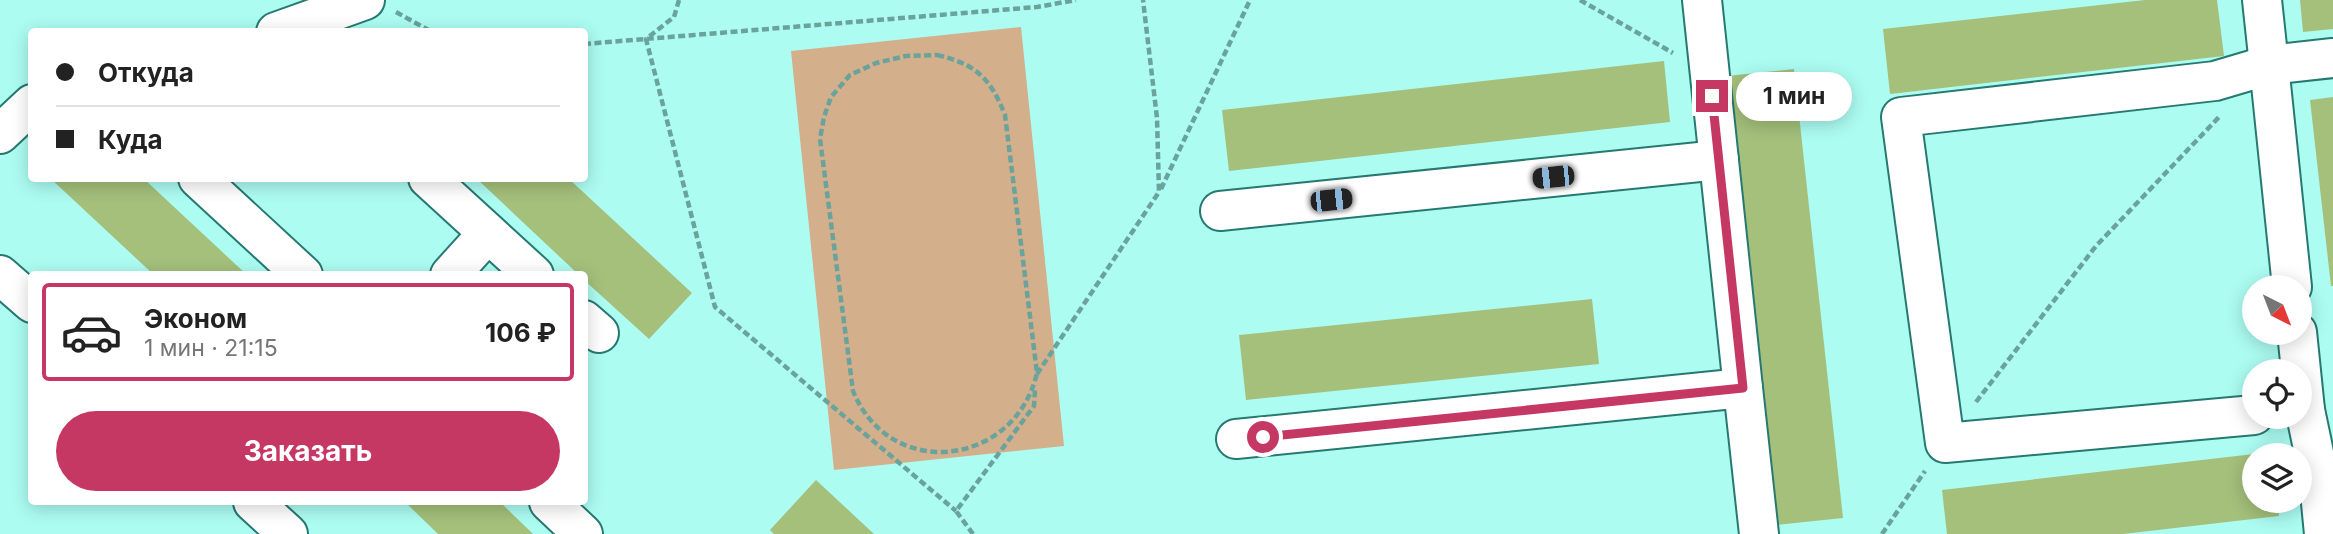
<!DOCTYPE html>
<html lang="ru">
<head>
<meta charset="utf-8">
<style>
	:root { --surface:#fff; --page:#f2f2f2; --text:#222; --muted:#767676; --line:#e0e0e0; --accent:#c63864 }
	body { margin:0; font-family:Inter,sans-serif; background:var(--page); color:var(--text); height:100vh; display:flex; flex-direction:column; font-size:26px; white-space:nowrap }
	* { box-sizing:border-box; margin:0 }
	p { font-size:23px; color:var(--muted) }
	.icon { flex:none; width:38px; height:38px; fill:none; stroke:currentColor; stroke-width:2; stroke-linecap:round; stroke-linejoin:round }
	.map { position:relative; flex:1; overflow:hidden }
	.details { position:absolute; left:28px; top:271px; width:560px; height:234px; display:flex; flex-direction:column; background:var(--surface); border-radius:7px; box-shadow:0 4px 18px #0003 }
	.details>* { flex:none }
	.top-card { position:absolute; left:28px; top:28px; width:560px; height:154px; border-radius:7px; box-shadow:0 4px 18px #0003; display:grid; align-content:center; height:154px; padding:0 28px; background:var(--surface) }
	.needle { width:46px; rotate:138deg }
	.tools { position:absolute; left:2242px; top:275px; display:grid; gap:14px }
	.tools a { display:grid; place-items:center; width:70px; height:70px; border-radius:50%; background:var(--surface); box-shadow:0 4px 18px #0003; font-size:35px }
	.end { position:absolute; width:32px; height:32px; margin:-16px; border:9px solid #c63864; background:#fff; box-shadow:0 0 0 4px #fff }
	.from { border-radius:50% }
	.bubble { position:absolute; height:49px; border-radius:24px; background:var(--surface); box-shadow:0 4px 18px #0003; font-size:23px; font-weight:700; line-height:49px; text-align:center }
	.car { position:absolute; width:21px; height:42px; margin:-21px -10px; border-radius:9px; box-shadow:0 0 5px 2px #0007; background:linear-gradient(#222 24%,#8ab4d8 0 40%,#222 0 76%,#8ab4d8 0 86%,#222 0) }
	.top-card b { display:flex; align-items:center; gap:24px; height:66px; font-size:26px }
	.top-card b+b { border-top:2px solid var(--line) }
	.top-card i { width:18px; height:18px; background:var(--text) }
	ul { padding:12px 0 0; list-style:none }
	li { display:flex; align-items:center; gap:21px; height:98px; margin:0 14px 10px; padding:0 14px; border:4px solid transparent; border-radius:7px }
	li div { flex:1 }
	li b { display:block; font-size:26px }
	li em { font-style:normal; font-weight:700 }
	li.selected { border-color:var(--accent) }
	li>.icon { width:63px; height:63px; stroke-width:1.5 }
	.button { display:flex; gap:14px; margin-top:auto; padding:14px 28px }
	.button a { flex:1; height:80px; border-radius:42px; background:var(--accent); color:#fff; font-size:28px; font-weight:700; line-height:80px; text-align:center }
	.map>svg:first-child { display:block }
	.green { fill:#d4af8b }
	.building { fill:#a4c07b }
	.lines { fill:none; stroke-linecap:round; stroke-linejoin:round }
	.minor-casing { stroke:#267971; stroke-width:42 }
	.path { stroke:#69a39c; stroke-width:4.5; stroke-dasharray:7 3.5; stroke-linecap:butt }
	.minor { stroke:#fff; stroke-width:38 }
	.route { stroke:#c63864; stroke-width:9 }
</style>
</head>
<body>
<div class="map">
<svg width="2333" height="534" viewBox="0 0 2333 534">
	<rect width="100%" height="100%" fill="#acfcf2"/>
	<!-- green -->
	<polygon class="green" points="1021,27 1064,446 834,470 791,51"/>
	<!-- building -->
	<g class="building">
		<polygon points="2145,0 2217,0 2224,56 1890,94 1883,29"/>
		<polygon points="2300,0 2333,0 2333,29 2303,32"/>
		<polygon points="1664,61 1670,122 1229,171 1222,110"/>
		<polygon points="1794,69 1843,518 1776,525 1727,76"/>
		<polygon points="2333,97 2333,286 2331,286 2310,100"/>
		<polygon points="50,178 143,178 247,275 154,275"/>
		<polygon points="476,178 568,178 692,293 649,339 584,280 584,275 579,275"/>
		<polygon points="1592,299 1599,364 1246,400 1239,335"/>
		<polygon points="2254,454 2254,500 2277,500 2279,516 2123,534 1947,534 1942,490"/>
		<polygon points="816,480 874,534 774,534 770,530"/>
		<polygon points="405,502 500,502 533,534 438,534"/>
	</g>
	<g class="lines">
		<defs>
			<g id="minor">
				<polyline points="2262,0 2269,65 2333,58"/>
				<polyline points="276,32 365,0"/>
				<polyline points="0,134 32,104"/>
				<polyline points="198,178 303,275"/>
				<polyline points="428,178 534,275"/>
				<polyline points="1220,211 1719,160"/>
				<polyline points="0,275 32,303"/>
				<polyline points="450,275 488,233"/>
				<polyline points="584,320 599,333"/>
				<polyline points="2297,332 2305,410"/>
				<polyline points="1743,388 1759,534"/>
				<polyline points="2300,410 2305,410 2318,472"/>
				<polyline points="2254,415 1945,443 1901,117 2215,81 2269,65 2292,287"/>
				<polyline points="1236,439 1743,388 1702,0"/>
				<polyline points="253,502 288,534"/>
				<polyline points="549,502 583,534"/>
				<polyline points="2324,534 2318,472 2333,471"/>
			</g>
		</defs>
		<!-- minor casing -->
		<use href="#minor" class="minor-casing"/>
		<!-- path -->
		<g class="path">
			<polyline points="679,0 674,17 646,39 715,307 956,511"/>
			<polyline points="1580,0 1673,53"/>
			<polyline points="396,12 432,32"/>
			<polyline points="584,44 1037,7 1076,0"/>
			<path d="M 937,55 C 975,64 990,77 1005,115 L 1037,373 C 1015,467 890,482 853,391 L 820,139 L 824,117 L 831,97 L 850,75 L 876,63 L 906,56 Z"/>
			<polyline points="1161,189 1250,0"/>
			<polyline points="1037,374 1159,192 1157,118 1143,0"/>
			<polyline points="1976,402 2096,246 2220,116"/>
			<polyline points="973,534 956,511 1034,406 1035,390"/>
			<polyline points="1882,534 1925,471"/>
		</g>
		<!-- minor -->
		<use href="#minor" class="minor"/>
	</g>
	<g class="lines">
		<!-- route -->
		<polyline class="route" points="1263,437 1743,388 1712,96"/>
	</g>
</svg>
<div class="tools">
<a><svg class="needle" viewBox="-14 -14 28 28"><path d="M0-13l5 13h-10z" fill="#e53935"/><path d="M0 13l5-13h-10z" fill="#767676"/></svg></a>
<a><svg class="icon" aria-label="locate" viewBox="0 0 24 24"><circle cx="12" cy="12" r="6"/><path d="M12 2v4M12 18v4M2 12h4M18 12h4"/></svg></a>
<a><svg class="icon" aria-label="layers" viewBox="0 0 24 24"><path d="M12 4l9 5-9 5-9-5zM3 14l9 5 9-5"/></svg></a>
</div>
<i class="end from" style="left:1263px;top:437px"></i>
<i class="end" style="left:1712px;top:96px"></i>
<div class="bubble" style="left:1736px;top:72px;width:116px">1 мин</div>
<i class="car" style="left:1553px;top:177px;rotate:264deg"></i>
<i class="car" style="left:1331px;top:200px;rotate:84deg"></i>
<div class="top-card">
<b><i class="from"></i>Откуда</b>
<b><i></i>Куда</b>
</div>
<section class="details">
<ul>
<li class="selected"><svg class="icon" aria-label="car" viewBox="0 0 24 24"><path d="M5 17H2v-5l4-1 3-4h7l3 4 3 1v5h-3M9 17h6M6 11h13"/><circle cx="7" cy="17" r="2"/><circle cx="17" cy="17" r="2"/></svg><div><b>Эконом</b><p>1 мин · 21:15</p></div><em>106 ₽</em></li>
</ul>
<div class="button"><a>Заказать</a></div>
</section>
</div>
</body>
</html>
